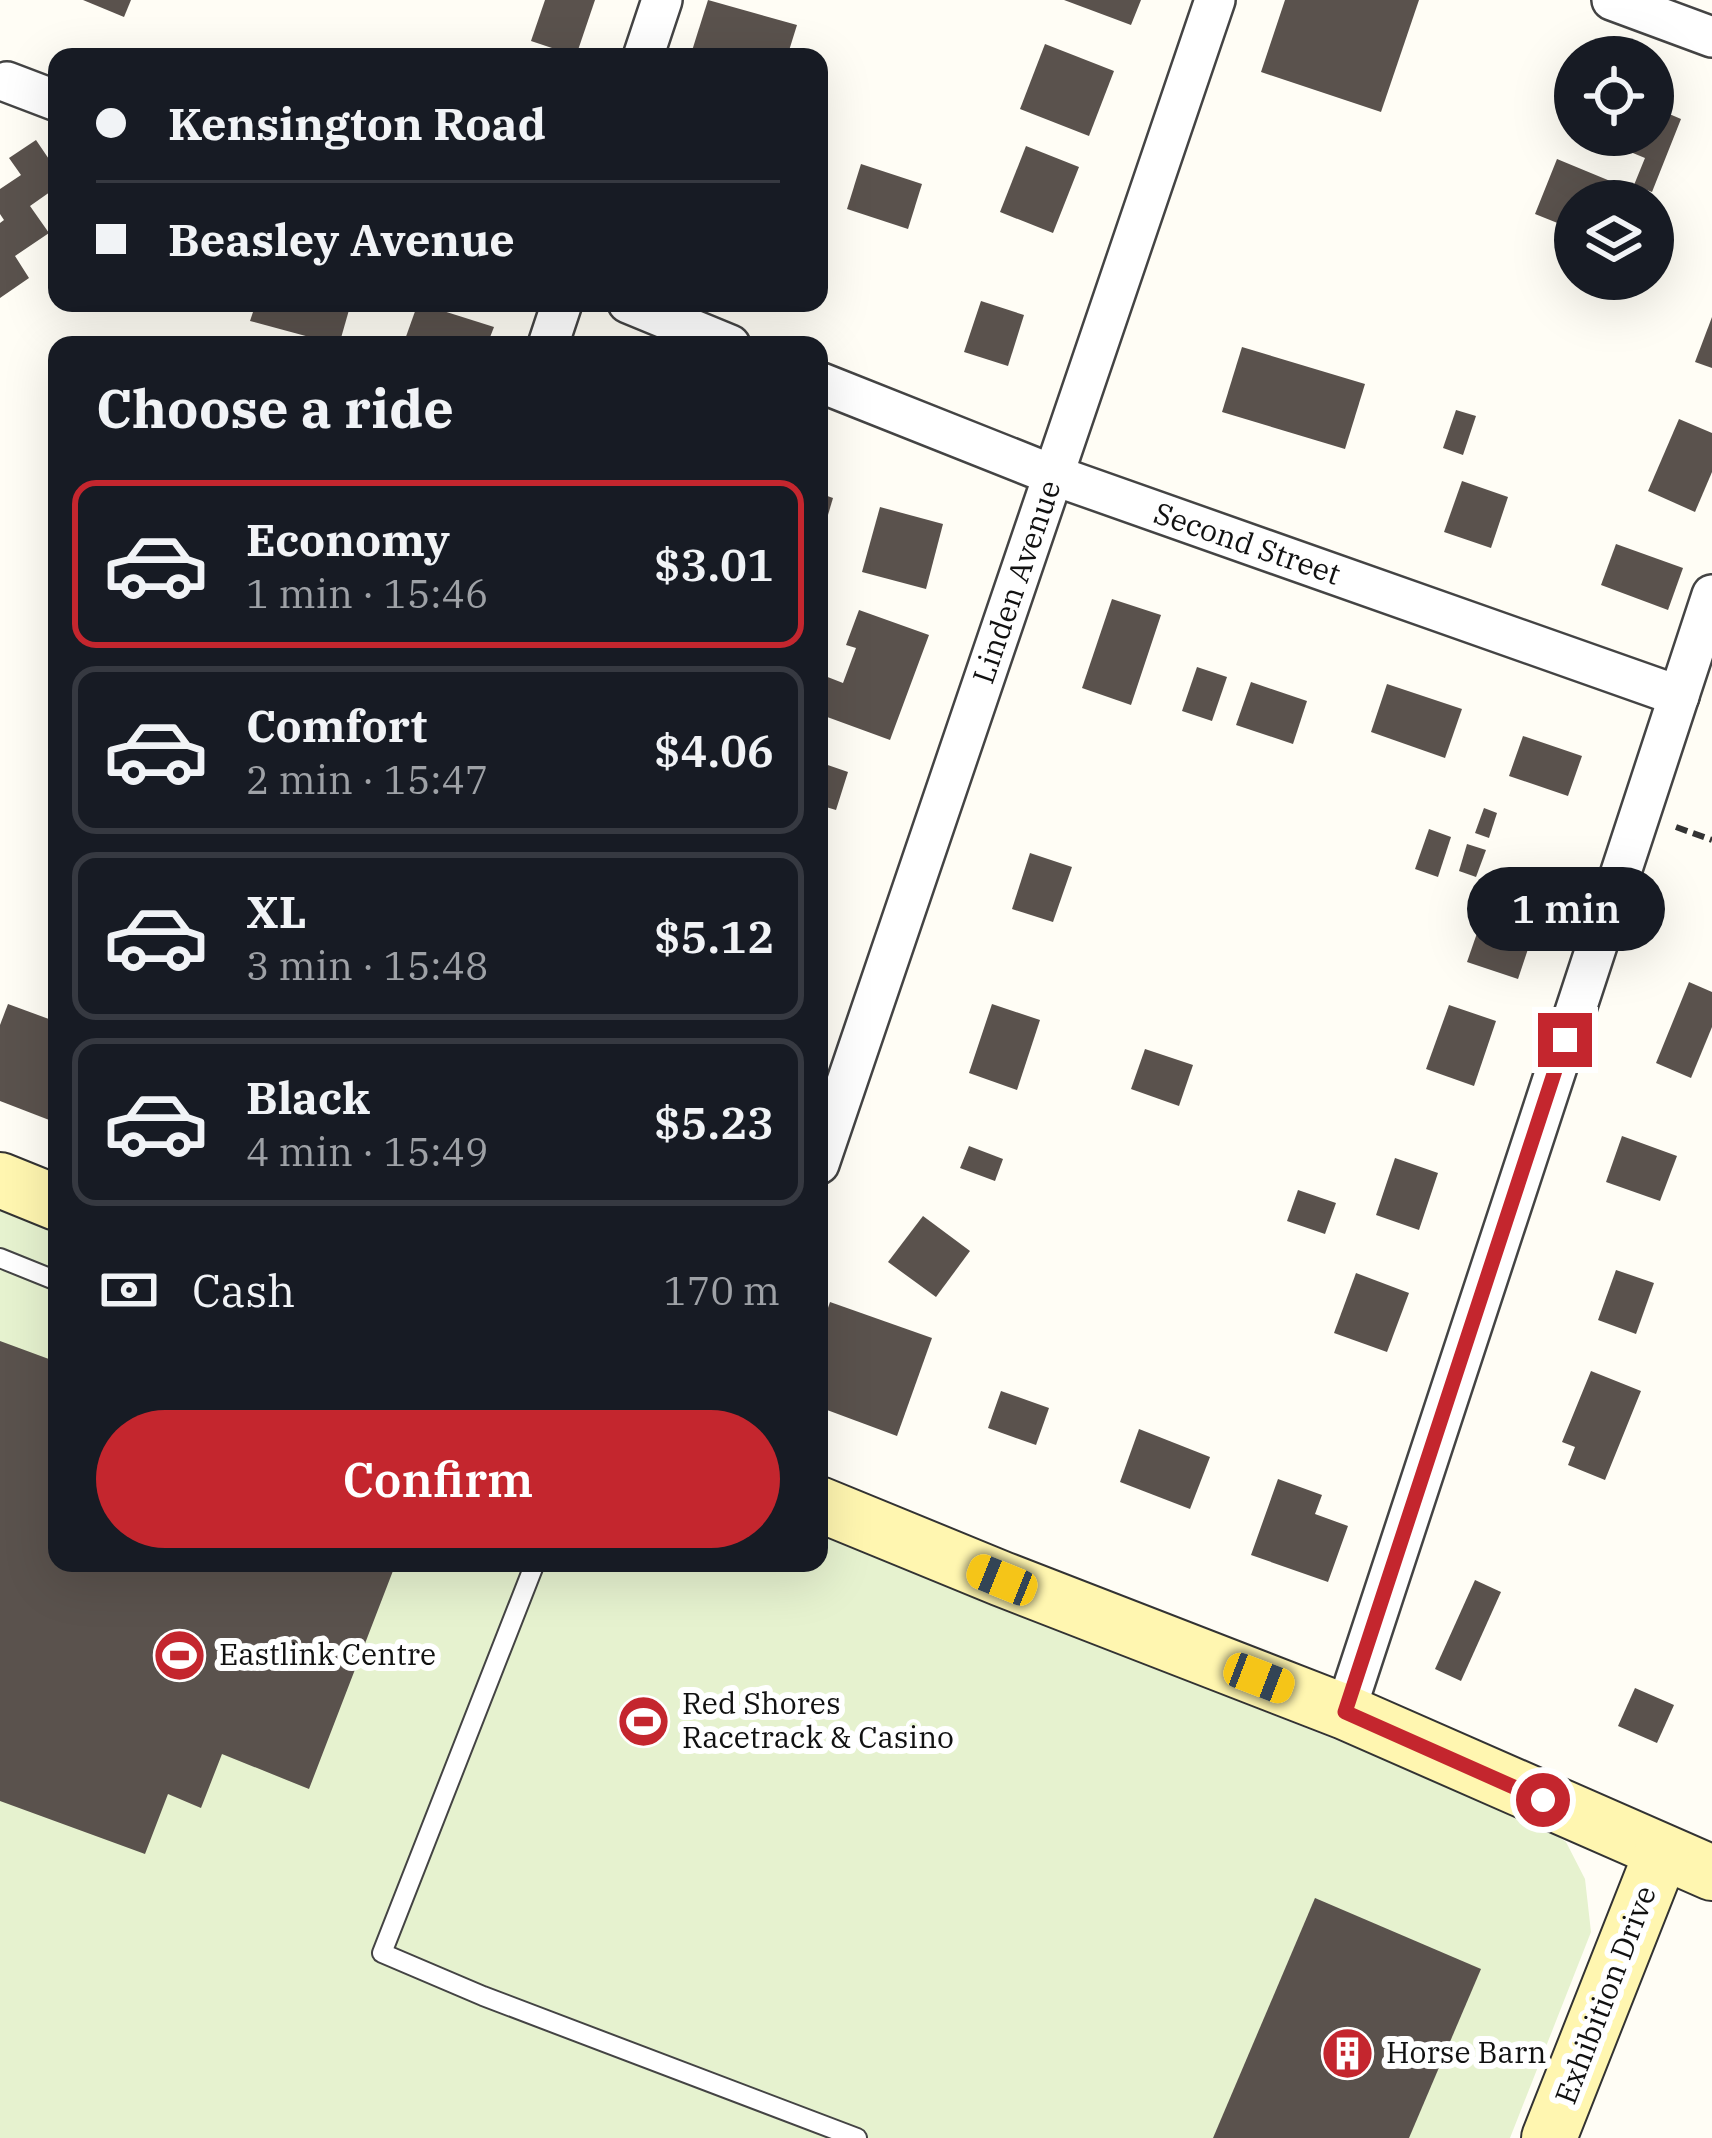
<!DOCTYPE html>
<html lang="en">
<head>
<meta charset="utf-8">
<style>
	:root { --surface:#171b24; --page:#20242c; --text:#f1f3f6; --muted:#9ea1a6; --line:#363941; --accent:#c4262e }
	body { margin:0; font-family:"IBM Plex Serif",serif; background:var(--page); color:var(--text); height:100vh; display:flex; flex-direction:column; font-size:45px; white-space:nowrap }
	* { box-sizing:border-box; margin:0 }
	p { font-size:39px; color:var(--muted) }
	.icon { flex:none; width:66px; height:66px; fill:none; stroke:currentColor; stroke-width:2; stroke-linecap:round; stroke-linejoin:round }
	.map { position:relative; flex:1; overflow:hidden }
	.panel { position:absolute; left:48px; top:336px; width:780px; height:1236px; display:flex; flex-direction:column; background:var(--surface); border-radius:24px; box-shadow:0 12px 48px #0002 }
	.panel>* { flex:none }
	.banner { position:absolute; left:48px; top:48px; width:780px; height:264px; border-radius:24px; box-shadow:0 12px 48px #0002; display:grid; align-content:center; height:264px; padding:0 48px; background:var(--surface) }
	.buttons { position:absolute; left:1554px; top:36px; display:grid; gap:24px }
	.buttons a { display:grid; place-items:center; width:120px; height:120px; border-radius:50%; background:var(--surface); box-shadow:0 12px 48px #0002; font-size:60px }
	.end { position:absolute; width:54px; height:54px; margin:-27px; border:15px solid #c4262e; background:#fff; box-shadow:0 0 0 6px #fff }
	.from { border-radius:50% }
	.bubble { position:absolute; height:84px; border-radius:42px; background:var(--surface); box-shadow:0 12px 48px #0002; font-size:39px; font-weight:600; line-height:84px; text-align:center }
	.car { position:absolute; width:36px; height:72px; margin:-36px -18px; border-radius:15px; box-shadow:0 0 9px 3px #0007; background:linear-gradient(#f5c518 24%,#345 0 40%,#f5c518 0 76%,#345 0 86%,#f5c518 0) }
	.banner b { display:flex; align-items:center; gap:42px; height:114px; font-size:45px }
	.banner b+b { border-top:3px solid var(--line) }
	.banner i { width:30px; height:30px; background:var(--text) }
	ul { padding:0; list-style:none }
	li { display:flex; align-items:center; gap:36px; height:168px; margin:0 24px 18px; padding:0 24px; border:6px solid var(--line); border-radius:24px }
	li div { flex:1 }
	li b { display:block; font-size:45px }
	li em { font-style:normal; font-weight:600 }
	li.active { border-color:var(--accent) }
	li>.icon { width:108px; height:108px; stroke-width:1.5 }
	h2 { padding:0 48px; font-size:54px; line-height:144px }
	.pay { display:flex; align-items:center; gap:30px; height:132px; padding:0 48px; font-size:45px }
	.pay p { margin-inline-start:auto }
	.primary-button { display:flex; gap:24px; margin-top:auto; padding:24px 48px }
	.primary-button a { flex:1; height:138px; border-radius:72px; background:var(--accent); color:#fff; font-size:48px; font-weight:600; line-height:138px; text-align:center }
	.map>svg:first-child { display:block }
	.pitch { fill:#e6f2cf }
	.building { fill:#5a524d }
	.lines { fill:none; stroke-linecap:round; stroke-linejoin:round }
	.lane-casing { stroke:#444; stroke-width:22 }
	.street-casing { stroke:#444; stroke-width:44 }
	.secondary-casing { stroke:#333; stroke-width:58 }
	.path { stroke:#333; stroke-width:6; stroke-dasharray:12 6; stroke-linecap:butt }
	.lane { stroke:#fff; stroke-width:18 }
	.street { stroke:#fff; stroke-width:39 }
	.secondary { stroke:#fff6b0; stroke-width:54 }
	.route { stroke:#c4262e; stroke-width:15 }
	.labels { text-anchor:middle; stroke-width:12; stroke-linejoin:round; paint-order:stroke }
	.street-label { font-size:30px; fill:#111; stroke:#fff }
	.poi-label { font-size:30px; fill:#111; stroke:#fff; text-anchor:start }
</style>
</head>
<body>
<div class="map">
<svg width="1712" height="2138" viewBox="0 0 1712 2138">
	<rect width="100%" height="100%" fill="#fffdf5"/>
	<!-- pitch -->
	<polygon class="pitch" points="0,1207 57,1230 57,1563 819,1563 819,1535 1523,1814 1566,1842 1585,1879 1591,1932 1510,2138 0,2138"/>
	<!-- building -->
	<g class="building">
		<polygon points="83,0 131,0 124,17"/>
		<polygon points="545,0 595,0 576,56 531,41"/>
		<polygon points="708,0 797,25 787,57 690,57"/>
		<polygon points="1064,0 1141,0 1131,25"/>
		<polygon points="1285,0 1419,0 1381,112 1261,72"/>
		<polygon points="1045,44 1114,71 1089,136 1020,109"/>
		<polygon points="1653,107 1681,119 1652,192 1634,185 1645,158 1628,151 1634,135 1653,135"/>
		<polygon points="36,140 57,171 57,187 30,206 49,233 15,256 29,278 0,298 0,223 4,220 0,214 0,189 21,175 9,158"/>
		<polygon points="1026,146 1079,167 1053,233 1000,212"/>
		<polygon points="1557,159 1615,183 1607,201 1575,201 1575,230 1535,214"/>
		<polygon points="861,164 922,184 908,229 847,209"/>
		<polygon points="981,301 1024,315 1008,366 964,352"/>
		<polygon points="256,303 351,303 339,345 250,321"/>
		<polygon points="418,303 494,327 487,345 403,345"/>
		<polygon points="1712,317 1712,368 1695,362"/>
		<polygon points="1242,347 1365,384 1345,449 1222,412"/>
		<polygon points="1456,410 1476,416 1463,455 1443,448"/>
		<polygon points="1679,419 1712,433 1712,472 1695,512 1648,491"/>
		<polygon points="1462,481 1508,497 1491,548 1444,532"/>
		<polygon points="819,493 833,498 820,542 819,542"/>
		<polygon points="880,507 943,524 926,589 862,572"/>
		<polygon points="1616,544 1683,568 1668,610 1601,585"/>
		<polygon points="1112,599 1161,615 1131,705 1082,688"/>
		<polygon points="859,610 929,635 890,740 819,714 819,692 825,676 843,683 856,648 846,645"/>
		<polygon points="1197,667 1227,677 1212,721 1182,711"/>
		<polygon points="1251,682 1307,701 1293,744 1236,725"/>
		<polygon points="1387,684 1462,709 1445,758 1371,732"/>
		<polygon points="1523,736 1582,756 1568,796 1509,776"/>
		<polygon points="819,762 848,772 836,810 826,807 820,825"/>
		<polygon points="1484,808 1497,813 1489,838 1475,833"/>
		<polygon points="1429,829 1451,837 1438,877 1415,869"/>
		<polygon points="1467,844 1486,850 1476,877 1459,871"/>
		<polygon points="1030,853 1072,867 1053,922 1012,909"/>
		<polygon points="1493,887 1543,904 1518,979 1467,962"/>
		<polygon points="1689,982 1712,992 1712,1027 1691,1078 1656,1063"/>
		<polygon points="8,1004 57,1022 57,1123 0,1101 0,1025"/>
		<polygon points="992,1004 1040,1020 1017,1090 969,1073"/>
		<polygon points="1449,1005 1496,1021 1474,1086 1426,1069"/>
		<polygon points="1145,1049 1193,1065 1179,1106 1131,1089"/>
		<polygon points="1622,1136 1677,1156 1660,1201 1606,1182"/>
		<polygon points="969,1146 1003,1159 995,1181 960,1168"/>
		<polygon points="1395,1158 1438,1173 1419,1230 1376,1215"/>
		<polygon points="1298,1190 1336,1203 1325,1234 1287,1221"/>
		<polygon points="923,1216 970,1251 936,1297 888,1262"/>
		<polygon points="1616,1270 1654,1283 1636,1334 1598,1320"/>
		<polygon points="1356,1273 1409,1293 1387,1352 1334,1333"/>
		<polygon points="830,1302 932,1338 897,1436 819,1407 819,1334"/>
		<polygon points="0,1341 57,1362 57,1563 396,1563 309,1789 222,1754 201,1808 168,1794 145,1854 0,1801"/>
		<polygon points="1591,1371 1641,1391 1605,1480 1568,1465 1575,1447 1562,1442"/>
		<polygon points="1001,1391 1049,1408 1036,1445 988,1428"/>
		<polygon points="1139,1429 1210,1457 1190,1509 1120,1482"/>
		<polygon points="1278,1479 1322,1495 1315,1514 1348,1526 1328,1582 1251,1555"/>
		<polygon points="1475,1580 1501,1592 1461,1681 1435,1669"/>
		<polygon points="1635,1688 1674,1705 1657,1743 1618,1726"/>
		<polygon points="1315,1898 1481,1969 1409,2138 1213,2138"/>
	</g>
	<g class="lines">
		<defs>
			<g id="lane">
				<polyline points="0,1258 57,1281"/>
				<polyline points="535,1563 382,1953 483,1996 857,2138"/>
			</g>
			<g id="street">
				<polyline points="1612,0 1712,37"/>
				<polyline points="643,57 662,0"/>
				<polyline points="7,82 57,101"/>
				<polyline points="628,303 730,345"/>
				<polyline points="548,345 562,303"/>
				<polyline points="819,382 1053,475 1679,696"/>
				<polyline points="819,1164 1215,0"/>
				<polyline points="1345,1712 1712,595"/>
			</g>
			<g id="secondary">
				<polyline points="0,1180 57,1203"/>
				<polyline points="819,1504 1002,1579 1345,1712 1712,1873"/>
				<polyline points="1549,2138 1662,1852"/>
			</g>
		</defs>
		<!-- lane casing -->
		<use href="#lane" class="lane-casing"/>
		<!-- street casing -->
		<use href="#street" class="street-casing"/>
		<!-- secondary casing -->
		<use href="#secondary" class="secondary-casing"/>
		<!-- path -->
		<polyline class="path" points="1676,827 1712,840"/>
		<!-- lane -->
		<use href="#lane" class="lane"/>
		<!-- street -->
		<use href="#street" class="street"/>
		<!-- secondary -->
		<use href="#secondary" class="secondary"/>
	</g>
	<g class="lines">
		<!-- route -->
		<polyline class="route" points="1543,1800 1345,1712 1565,1040"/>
	</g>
	<!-- icons -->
	<defs>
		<symbol id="stadium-disc" viewBox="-11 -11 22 22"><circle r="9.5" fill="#c4262e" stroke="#fff"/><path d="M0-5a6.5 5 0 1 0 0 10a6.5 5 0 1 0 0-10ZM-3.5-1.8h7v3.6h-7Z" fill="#fff"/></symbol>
		<symbol id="building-disc" viewBox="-11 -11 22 22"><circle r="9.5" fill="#c4262e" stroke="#fff"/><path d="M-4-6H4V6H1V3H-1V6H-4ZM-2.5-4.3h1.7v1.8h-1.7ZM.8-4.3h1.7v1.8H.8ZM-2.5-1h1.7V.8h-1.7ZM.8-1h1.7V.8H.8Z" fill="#fff"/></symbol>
	</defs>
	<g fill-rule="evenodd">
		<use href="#stadium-disc" x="150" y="1626" width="59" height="59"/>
		<use href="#stadium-disc" x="614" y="1692" width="59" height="59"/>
		<use href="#building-disc" x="1318" y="2024" width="59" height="59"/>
	</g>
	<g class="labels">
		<!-- street labels -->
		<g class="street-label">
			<text transform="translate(1247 544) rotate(19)" y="10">Second Street</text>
			<text transform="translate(1017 582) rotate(-71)" y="10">Linden Avenue</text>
			<text transform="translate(1606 1995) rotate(-69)" y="10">Exhibition Drive</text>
		</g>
		<!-- poi labels -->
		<g class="poi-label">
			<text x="219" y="1665">Eastlink Centre</text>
			<text x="682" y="1714">Red Shores<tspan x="682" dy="34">Racetrack &amp; Casino</tspan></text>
			<text x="1386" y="2063">Horse Barn</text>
		</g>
	</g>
</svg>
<div class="buttons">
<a><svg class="icon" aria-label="locate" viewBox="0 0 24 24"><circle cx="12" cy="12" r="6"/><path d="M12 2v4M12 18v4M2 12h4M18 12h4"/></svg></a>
<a><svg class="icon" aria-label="layers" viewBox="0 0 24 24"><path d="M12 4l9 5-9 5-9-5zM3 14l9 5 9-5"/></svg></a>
</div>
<i class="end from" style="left:1543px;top:1800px"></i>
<i class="end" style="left:1565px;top:1040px"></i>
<div class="bubble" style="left:1467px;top:867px;width:198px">1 min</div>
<i class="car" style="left:1002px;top:1580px;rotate:292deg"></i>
<i class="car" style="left:1259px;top:1678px;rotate:111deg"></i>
<div class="banner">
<b><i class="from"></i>Kensington Road</b>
<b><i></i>Beasley Avenue</b>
</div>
<section class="panel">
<h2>Choose a ride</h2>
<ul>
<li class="active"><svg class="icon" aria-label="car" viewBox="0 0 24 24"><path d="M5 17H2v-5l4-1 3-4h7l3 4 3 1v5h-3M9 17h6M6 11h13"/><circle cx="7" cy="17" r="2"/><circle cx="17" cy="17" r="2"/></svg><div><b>Economy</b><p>1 min · 15:46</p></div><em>$3.01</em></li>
<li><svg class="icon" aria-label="car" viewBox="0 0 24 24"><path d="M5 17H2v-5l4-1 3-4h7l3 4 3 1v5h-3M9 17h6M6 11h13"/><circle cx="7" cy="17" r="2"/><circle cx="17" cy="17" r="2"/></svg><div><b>Comfort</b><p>2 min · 15:47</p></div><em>$4.06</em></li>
<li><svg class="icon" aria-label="car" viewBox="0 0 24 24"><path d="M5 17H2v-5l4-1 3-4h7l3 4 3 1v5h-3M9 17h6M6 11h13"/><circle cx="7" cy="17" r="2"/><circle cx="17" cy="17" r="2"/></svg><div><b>XL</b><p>3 min · 15:48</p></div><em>$5.12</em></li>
<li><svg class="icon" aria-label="car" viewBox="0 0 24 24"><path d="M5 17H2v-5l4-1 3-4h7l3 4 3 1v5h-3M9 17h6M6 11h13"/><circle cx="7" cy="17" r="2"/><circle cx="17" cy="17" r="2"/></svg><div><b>Black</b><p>4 min · 15:49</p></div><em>$5.23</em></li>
</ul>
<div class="pay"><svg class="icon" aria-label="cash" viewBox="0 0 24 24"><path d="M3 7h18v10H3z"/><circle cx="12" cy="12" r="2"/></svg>Cash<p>170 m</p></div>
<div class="primary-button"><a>Confirm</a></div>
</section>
</div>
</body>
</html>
